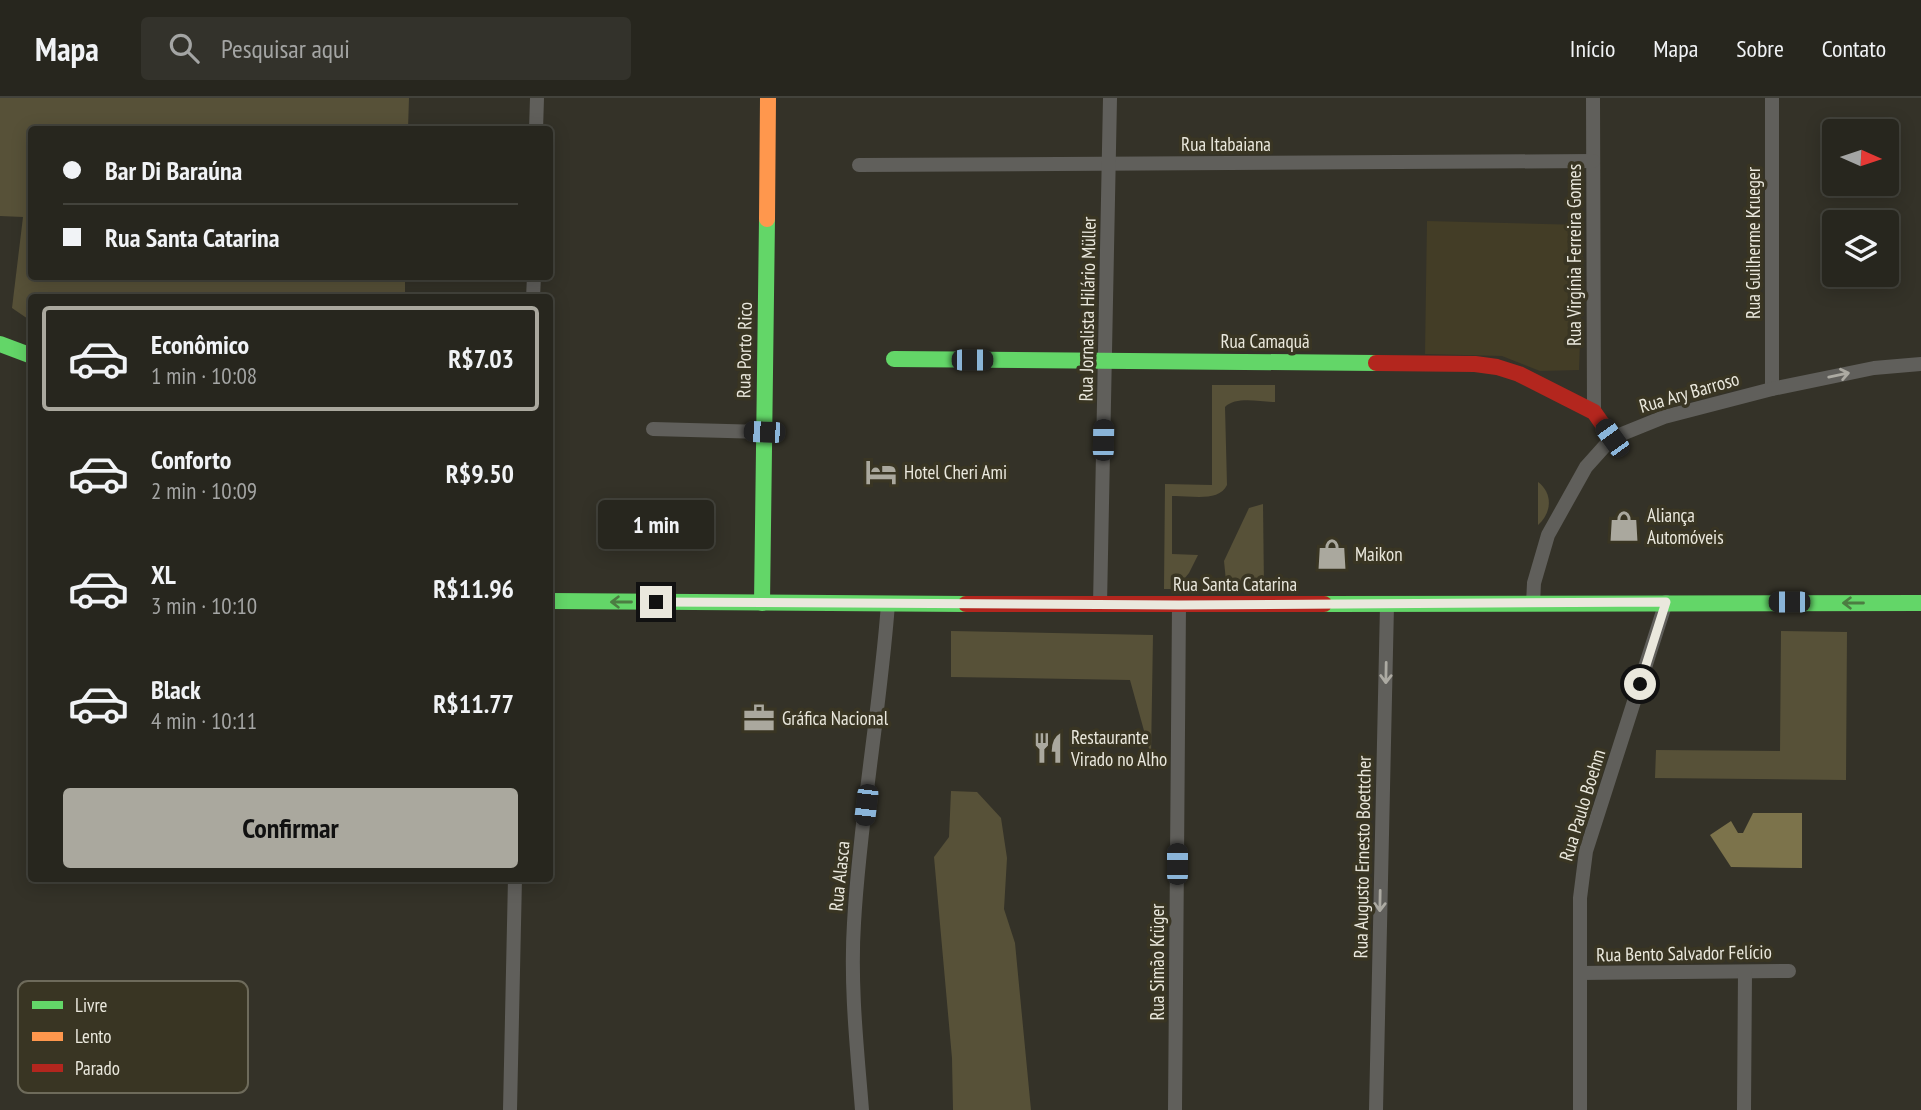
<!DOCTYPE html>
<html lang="pt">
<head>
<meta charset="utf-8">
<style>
	:root { --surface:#27261e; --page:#33322b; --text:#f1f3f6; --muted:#a4a5a4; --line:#43433c; --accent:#aaa89e }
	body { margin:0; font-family:"PT Sans Narrow",sans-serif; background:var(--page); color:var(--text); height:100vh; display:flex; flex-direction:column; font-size:26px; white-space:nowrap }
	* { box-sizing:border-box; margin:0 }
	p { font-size:23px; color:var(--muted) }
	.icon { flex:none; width:38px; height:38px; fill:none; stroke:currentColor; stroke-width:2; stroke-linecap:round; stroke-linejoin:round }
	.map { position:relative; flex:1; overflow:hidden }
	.panel { position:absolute; left:28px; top:196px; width:525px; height:588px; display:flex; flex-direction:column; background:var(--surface); border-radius:7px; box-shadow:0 4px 18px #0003,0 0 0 2px var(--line) }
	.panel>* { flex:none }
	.hud { position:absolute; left:28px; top:28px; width:525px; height:154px; border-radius:7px; box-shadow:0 4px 18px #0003,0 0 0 2px var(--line); display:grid; align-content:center; height:154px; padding:0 35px; background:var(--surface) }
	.needle { width:46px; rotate:93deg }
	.fabs { position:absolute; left:1822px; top:21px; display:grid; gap:14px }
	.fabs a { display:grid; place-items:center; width:77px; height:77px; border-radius:7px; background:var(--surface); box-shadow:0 4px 18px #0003,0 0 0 2px var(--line); font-size:35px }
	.end { position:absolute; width:32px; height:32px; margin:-16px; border:9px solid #eae8dd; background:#111; box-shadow:0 0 0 4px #111 }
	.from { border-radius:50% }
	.bubble { position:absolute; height:49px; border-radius:7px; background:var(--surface); box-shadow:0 4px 18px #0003,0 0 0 2px var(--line); font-size:23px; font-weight:800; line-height:49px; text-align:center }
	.car { position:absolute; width:21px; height:42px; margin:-21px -10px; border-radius:9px; box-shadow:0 0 5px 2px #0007; background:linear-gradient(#222 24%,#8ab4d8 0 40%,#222 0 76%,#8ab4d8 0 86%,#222 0) }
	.hud b { display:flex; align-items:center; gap:24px; height:66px; font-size:26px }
	.hud b+b { border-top:2px solid var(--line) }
	.hud i { width:18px; height:18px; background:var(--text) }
	ul { padding:12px 0 0; list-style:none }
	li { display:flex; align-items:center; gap:21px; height:105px; margin:0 14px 10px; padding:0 21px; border:4px solid transparent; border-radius:7px }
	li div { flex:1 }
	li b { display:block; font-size:26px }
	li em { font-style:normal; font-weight:800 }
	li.selected { border-color:var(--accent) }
	li>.icon { width:63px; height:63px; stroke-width:1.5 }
	.button { display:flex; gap:14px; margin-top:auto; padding:14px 35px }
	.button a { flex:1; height:80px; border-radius:7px; background:var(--accent); color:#111; font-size:28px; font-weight:800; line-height:80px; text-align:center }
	header { display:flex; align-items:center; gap:42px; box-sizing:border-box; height:98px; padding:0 35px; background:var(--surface); border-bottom:2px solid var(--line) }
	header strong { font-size:33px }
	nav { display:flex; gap:38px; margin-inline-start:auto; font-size:24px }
	.search { width:490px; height:63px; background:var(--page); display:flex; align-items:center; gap:18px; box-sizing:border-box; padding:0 24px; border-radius:7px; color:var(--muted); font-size:26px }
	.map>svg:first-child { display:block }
	.built { fill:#433d26 }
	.green { fill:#575138 }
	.water { fill:#7c734b }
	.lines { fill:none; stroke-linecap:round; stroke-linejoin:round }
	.street { stroke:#605f5b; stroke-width:14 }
	.fast { stroke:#63d668; stroke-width:16 }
	.slow { stroke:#ff974d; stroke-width:16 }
	.jam { stroke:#b3261e; stroke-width:16 }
	.oneway { stroke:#acaaa2 }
	.oneway2 { stroke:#4c7d42 }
	.route { stroke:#eae8dd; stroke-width:9 }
	.labels { text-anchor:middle; stroke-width:7; stroke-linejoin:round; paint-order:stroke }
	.street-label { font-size:19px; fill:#eae8dd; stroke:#393523 }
	.poi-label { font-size:19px; fill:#eae8dd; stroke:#393523; text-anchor:start }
	.key { fill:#393523; stroke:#6e6b5b; stroke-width:2 }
	.key-label { font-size:19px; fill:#eae8dd }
</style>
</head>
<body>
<header>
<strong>Mapa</strong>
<div class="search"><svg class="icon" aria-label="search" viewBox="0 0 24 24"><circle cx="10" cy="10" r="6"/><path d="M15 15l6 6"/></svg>Pesquisar aqui</div>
<nav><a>Início</a><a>Mapa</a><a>Sobre</a><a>Contato</a></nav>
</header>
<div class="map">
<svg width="1921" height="1012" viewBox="0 0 1921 1012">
	<rect width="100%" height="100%" fill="#343228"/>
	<!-- built -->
	<polygon class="built" points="1427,123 1584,127 1579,272 1540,273 1502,258 1425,256"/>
	<!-- green -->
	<g class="green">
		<polygon points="0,0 409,0 408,31 32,32 32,178 405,179 405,199 32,200 31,223 12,210 23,119 0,118"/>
		<path d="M 1212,287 L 1275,287 L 1275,304 C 1260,304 1236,298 1225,309 L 1227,387 C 1219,405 1188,397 1172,398 L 1172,456 L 1198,457 L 1189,475 L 1176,491 L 1164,491 L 1165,386 L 1212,387 Z"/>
		<path d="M 1538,384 C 1553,395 1552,415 1538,427 Z"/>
		<polygon points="1263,406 1264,491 1237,491 1226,483 1224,463 1249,410"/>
		<polygon points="951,533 1153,537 1151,658 1130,582 951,579"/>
		<polygon points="1781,533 1847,534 1846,682 1655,680 1656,652 1780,653"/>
		<polygon points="951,693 977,694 1001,720 1007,760 1004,811 1015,845 1031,1012 953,1012 952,960 934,759 949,739"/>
	</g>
	<!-- water -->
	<polygon class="water" points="1753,715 1802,715 1802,770 1731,769 1710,737 1731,723 1738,735 1743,735"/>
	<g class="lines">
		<!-- street -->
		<g class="street">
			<polyline points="1593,0 1594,314"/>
			<polyline points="536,32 537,0"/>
			<polyline points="859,67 1593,63"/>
			<polyline points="533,200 534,178"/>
			<polyline points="1772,291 1772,0"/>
			<polyline points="653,331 764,334"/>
			<polyline points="1533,506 1534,485 1548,437 1586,369 1612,340 1664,319 1772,291 1874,270 1921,266"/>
			<polyline points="1100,507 1110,0"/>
			<polyline points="1580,875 1789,873"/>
			<polyline points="510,1012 515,780"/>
			<path d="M 862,1012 C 857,950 850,887 854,825 C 860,718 880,613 888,506"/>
			<polyline points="1175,1012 1179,507"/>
			<polyline points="1376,1012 1387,507"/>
			<polyline points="1580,1012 1580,800 1586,753 1666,504"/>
			<polyline points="1744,1012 1745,874"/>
		</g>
		<!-- fast -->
		<g class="fast">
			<polyline points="0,246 32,258"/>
			<polyline points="894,261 1376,265"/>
			<polyline points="550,503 966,506"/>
			<polyline points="762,505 767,121"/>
			<polyline points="1324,506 1921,505"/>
		</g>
		<!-- slow -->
		<polyline class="slow" points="767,121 768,0"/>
		<!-- jam -->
		<g class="jam">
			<polyline points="1376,265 1475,266 1497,269 1519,276 1594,314 1612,340"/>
			<polyline points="966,506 1324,506"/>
		</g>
	</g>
	<!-- one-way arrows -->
	<defs><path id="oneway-shaft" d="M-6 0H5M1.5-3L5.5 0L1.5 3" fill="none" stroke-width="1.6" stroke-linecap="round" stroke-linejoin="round" transform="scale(1.75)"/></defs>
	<g class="oneway">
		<use href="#oneway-shaft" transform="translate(1839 277) rotate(-12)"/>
		<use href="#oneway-shaft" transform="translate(1386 575) rotate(91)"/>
		<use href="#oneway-shaft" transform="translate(1380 803) rotate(91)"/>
	</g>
	<g class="oneway2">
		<use href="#oneway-shaft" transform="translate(621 504) rotate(-180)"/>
		<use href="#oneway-shaft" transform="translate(1853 505) rotate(-180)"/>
	</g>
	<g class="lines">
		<!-- route -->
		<polyline class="route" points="656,504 1179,507 1666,504 1640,586"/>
	</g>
	<!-- icons -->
	<defs>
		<symbol id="hotel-bare" viewBox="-9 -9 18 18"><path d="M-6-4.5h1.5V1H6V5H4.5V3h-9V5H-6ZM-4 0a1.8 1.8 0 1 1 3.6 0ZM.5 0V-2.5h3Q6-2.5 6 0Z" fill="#aaa89e" stroke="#393523" stroke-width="2.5" paint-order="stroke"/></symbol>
		<symbol id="shop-bare" viewBox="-9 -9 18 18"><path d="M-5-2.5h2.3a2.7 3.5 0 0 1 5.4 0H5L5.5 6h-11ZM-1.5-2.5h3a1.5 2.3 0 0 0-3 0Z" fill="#aaa89e" stroke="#393523" stroke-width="2.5" paint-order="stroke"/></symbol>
		<symbol id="office-bare" viewBox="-9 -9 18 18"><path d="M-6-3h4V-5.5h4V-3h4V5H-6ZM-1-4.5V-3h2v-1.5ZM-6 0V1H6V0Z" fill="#aaa89e" stroke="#393523" stroke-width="2.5" paint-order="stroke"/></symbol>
		<symbol id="restaurant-bare" viewBox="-9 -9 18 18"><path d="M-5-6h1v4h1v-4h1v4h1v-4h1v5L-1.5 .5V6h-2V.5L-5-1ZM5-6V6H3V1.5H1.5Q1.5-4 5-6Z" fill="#aaa89e" stroke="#393523" stroke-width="2.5" paint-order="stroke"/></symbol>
	</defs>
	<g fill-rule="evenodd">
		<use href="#hotel-bare" x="859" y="352" width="44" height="44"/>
		<use href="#shop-bare" x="1602" y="406" width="44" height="44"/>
		<use href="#shop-bare" x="1310" y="434" width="44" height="44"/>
		<use href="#office-bare" x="737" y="598" width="44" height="44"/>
		<use href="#restaurant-bare" x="1026" y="628" width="44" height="44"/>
	</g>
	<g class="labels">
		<!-- street labels -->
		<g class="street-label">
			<text x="1226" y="53">Rua Itabaiana</text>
			<text transform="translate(1753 145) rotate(-90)" y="7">Rua Guilherme Krueger</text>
			<text transform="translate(1574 157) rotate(-90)" y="7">Rua Virgínia Ferreira Gomes</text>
			<text transform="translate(1087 211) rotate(-89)" y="7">Rua Jornalista Hilário Müller</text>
			<text x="1265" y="250">Rua Camaquã</text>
			<text transform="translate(744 252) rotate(-89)" y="7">Rua Porto Rico</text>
			<text transform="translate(1689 294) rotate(-16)" y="7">Rua Ary Barroso</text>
			<text x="1235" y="493">Rua Santa Catarina</text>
			<text transform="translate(1582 707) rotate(-73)" y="7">Rua Paulo Boehm</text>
			<text transform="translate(1362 759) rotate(-89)" y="7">Rua Augusto Ernesto Boettcher</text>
			<text transform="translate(839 778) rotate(-84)" y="7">Rua Alasca</text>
			<text transform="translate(1684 855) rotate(-1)" y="7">Rua Bento Salvador Felício</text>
			<text transform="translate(1157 864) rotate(-90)" y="7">Rua Simão Krüger</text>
		</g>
		<!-- poi labels -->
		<g class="poi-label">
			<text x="904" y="381">Hotel Cheri Ami</text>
			<text x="1647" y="424">Aliança<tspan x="1647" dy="22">Automóveis</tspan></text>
			<text x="1355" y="463">Maikon</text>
			<text x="782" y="627">Gráfica Nacional</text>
			<text x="1071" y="646">Restaurante<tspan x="1071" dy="22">Virado no Alho</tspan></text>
		</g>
	</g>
	<!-- legend -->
	<rect x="18" y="883" width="230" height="112" rx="10" class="key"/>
	<rect x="32" y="903" width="31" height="8" fill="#63d668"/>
	<rect x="32" y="934" width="31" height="9" fill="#ff974d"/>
	<rect x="32" y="966" width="31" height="8" fill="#b3261e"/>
	<g class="key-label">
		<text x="75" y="914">Livre</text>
		<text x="75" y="945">Lento</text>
		<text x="75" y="977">Parado</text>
	</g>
</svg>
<div class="fabs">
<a><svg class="needle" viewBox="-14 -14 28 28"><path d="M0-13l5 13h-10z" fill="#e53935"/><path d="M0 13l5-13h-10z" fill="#a4a5a4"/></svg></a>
<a><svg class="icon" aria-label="layers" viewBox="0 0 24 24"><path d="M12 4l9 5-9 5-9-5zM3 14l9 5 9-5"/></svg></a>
</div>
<i class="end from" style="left:1640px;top:586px"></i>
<i class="end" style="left:656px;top:504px"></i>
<div class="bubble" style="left:598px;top:402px;width:116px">1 min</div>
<i class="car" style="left:972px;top:262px;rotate:90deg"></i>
<i class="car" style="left:764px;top:334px;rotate:272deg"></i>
<i class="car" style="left:1612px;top:340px;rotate:324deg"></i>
<i class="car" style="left:1103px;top:342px;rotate:1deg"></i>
<i class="car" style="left:1789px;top:504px;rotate:270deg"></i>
<i class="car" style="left:866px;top:707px;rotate:187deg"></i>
<i class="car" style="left:1177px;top:766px;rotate:0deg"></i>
<div class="hud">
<b><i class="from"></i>Bar Di Baraúna</b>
<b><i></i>Rua Santa Catarina</b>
</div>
<section class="panel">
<ul>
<li class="selected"><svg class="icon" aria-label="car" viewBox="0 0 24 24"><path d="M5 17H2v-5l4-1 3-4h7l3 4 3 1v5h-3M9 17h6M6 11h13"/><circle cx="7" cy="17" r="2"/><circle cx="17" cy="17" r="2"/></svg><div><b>Econômico</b><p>1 min · 10:08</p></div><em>R$7.03</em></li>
<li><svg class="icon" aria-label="car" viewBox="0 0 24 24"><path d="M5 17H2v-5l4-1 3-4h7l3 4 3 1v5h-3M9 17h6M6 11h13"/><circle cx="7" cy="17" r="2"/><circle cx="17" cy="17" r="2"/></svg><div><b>Conforto</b><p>2 min · 10:09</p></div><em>R$9.50</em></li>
<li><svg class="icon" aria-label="car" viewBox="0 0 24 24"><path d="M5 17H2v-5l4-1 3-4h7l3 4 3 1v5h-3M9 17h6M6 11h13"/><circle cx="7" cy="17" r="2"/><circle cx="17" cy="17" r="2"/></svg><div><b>XL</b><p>3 min · 10:10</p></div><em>R$11.96</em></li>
<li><svg class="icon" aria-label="car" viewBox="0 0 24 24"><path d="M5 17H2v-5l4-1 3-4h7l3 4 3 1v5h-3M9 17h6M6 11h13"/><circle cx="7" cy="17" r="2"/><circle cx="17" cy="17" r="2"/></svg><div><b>Black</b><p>4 min · 10:11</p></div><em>R$11.77</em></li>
</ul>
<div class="button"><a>Confirmar</a></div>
</section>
</div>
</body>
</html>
